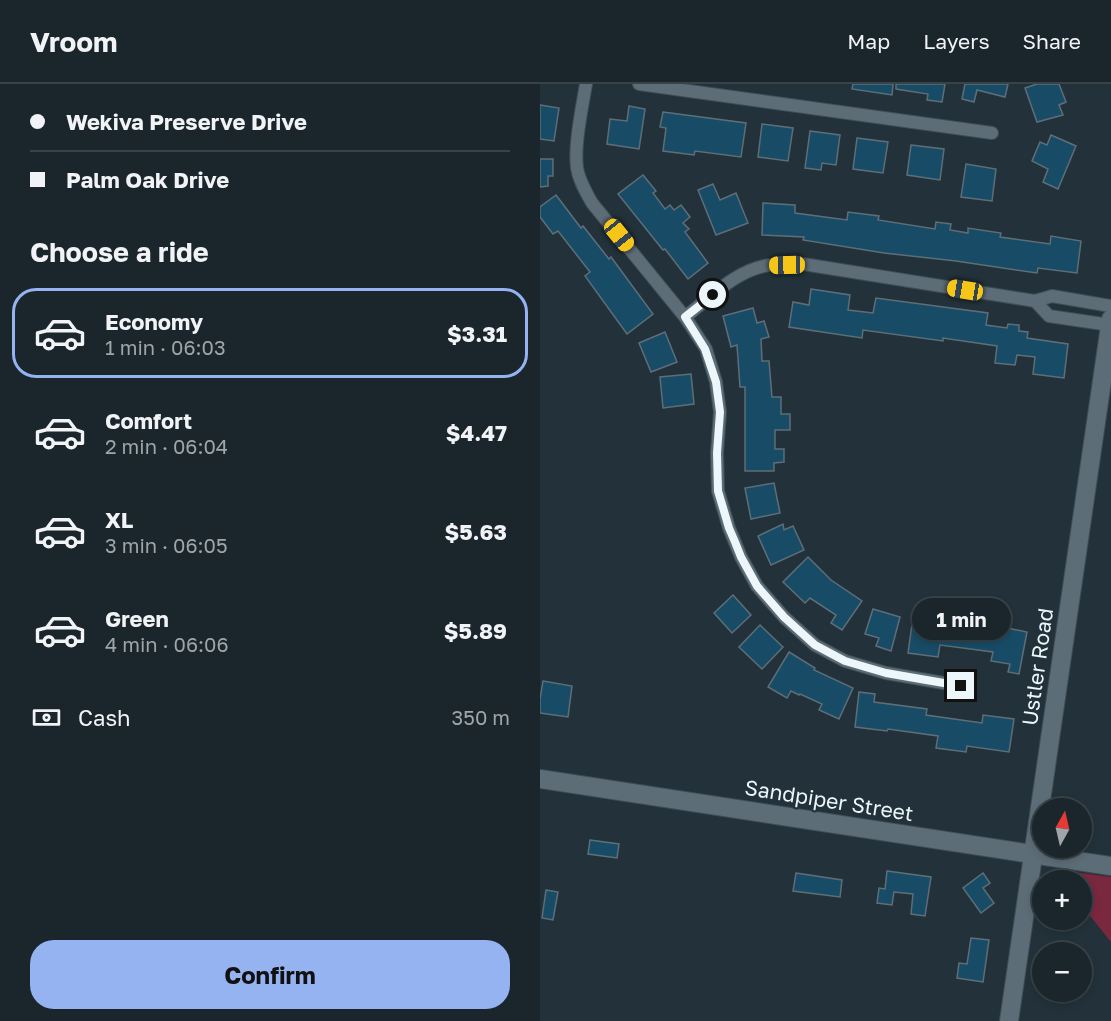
<!DOCTYPE html>
<html lang="en">
<head>
<meta charset="utf-8">
<style>
	:root { --surface:#1a262c; --page:#232e34; --text:#f1f3f6; --muted:#9fa5a9; --line:#384348; --accent:#95b2f1 }
	body { margin:0; font-family:"Golos Text",sans-serif; background:var(--page); color:var(--text); height:100vh; display:flex; flex-direction:column; font-size:22px; white-space:nowrap }
	* { box-sizing:border-box; margin:0 }
	p { font-size:20px; color:var(--muted) }
	.icon { flex:none; width:33px; height:33px; fill:none; stroke:currentColor; stroke-width:2; stroke-linecap:round; stroke-linejoin:round }
	.map { position:relative; flex:1; overflow:hidden }
	.side { display:flex; flex-direction:column; background:var(--surface); width:540px }
	.side>* { flex:none }
	.hud { display:grid; align-content:center; height:132px; padding:0 30px; background:var(--surface) }
	.needle { width:39px; rotate:8deg }
	.fabs { position:absolute; left:492px; top:714px; display:grid; gap:12px }
	.fabs a { display:grid; place-items:center; width:60px; height:60px; border-radius:50%; background:var(--surface); box-shadow:0 3px 9px #0003,0 0 0 2px var(--line); font-size:30px }
	.end { position:absolute; width:27px; height:27px; margin:-14px; border:8px solid #ecf6fb; background:#111; box-shadow:0 0 0 3px #111 }
	.from { border-radius:50% }
	.bubble { position:absolute; height:42px; border-radius:21px; background:var(--surface); box-shadow:0 3px 9px #0003,0 0 0 2px var(--line); font-size:20px; font-weight:700; line-height:42px; text-align:center }
	.car { position:absolute; width:18px; height:36px; margin:-18px -9px; border-radius:8px; box-shadow:0 0 4px 2px #0007; background:linear-gradient(#f5c518 24%,#345 0 40%,#f5c518 0 76%,#345 0 86%,#f5c518 0) }
	.hud b { display:flex; align-items:center; gap:21px; height:57px; font-size:22px }
	.hud b+b { border-top:2px solid var(--line) }
	.hud i { width:15px; height:15px; background:var(--text) }
	ul { padding:0; list-style:none }
	li { display:flex; align-items:center; gap:18px; height:90px; margin:0 12px 9px; padding:0 18px; border:3px solid transparent; border-radius:24px }
	li div { flex:1 }
	li b { display:block; font-size:22px }
	li em { font-style:normal; font-weight:700 }
	li.active { border-color:var(--accent) }
	li>.icon { width:54px; height:54px; stroke-width:1.5 }
	h2 { padding:0 30px; font-size:27px; line-height:72px }
	.pay { display:flex; align-items:center; gap:15px; height:66px; padding:0 30px; font-size:22px }
	.pay p { margin-inline-start:auto }
	.button { display:flex; gap:12px; margin-top:auto; padding:12px 30px }
	.button a { flex:1; height:69px; border-radius:24px; background:var(--accent); color:#111; font-size:24px; font-weight:700; line-height:69px; text-align:center }
	header { display:flex; align-items:center; gap:36px; box-sizing:border-box; height:84px; padding:0 30px; background:var(--surface); border-bottom:2px solid var(--line) }
	header strong { font-size:28px }
	nav { display:flex; gap:33px; margin-inline-start:auto; font-size:21px }
	main { display:flex; flex:1; min-height:0 }
	.map>svg:first-child { display:block }
	.water { fill:#7a2740 }
	.building { fill:#184c66; stroke:#5e6e78; stroke-width:1.5 }
	.lines { fill:none; stroke-linecap:round; stroke-linejoin:round }
	.street-casing { stroke:#424e55; stroke-width:14 }
	.secondary-casing { stroke:#424e55; stroke-width:20 }
	.street { stroke:#5d6d77; stroke-width:12 }
	.secondary { stroke:#5d6d77; stroke-width:18 }
	.route { stroke:#ecf6fb; stroke-width:8 }
	.labels { text-anchor:middle; stroke-width:4.5; stroke-linejoin:round; paint-order:stroke }
	.street-label { font-size:21px; fill:#ecf6fb; stroke:#23323a }
</style>
</head>
<body>
<header>
<strong>Vroom</strong>
<nav><a>Map</a><a>Layers</a><a>Share</a></nav>
</header>
<main>
<section class="side">
<div class="hud">
<b><i class="from"></i>Wekiva Preserve Drive</b>
<b><i></i>Palm Oak Drive</b>
</div>
<h2>Choose a ride</h2>
<ul>
<li class="active"><svg class="icon" aria-label="car" viewBox="0 0 24 24"><path d="M5 17H2v-5l4-1 3-4h7l3 4 3 1v5h-3M9 17h6M6 11h13"/><circle cx="7" cy="17" r="2"/><circle cx="17" cy="17" r="2"/></svg><div><b>Economy</b><p>1 min · 06:03</p></div><em>$3.31</em></li>
<li><svg class="icon" aria-label="car" viewBox="0 0 24 24"><path d="M5 17H2v-5l4-1 3-4h7l3 4 3 1v5h-3M9 17h6M6 11h13"/><circle cx="7" cy="17" r="2"/><circle cx="17" cy="17" r="2"/></svg><div><b>Comfort</b><p>2 min · 06:04</p></div><em>$4.47</em></li>
<li><svg class="icon" aria-label="car" viewBox="0 0 24 24"><path d="M5 17H2v-5l4-1 3-4h7l3 4 3 1v5h-3M9 17h6M6 11h13"/><circle cx="7" cy="17" r="2"/><circle cx="17" cy="17" r="2"/></svg><div><b>XL</b><p>3 min · 06:05</p></div><em>$5.63</em></li>
<li><svg class="icon" aria-label="car" viewBox="0 0 24 24"><path d="M5 17H2v-5l4-1 3-4h7l3 4 3 1v5h-3M9 17h6M6 11h13"/><circle cx="7" cy="17" r="2"/><circle cx="17" cy="17" r="2"/></svg><div><b>Green</b><p>4 min · 06:06</p></div><em>$5.89</em></li>
</ul>
<div class="pay"><svg class="icon" aria-label="cash" viewBox="0 0 24 24"><path d="M3 7h18v10H3z"/><circle cx="12" cy="12" r="2"/></svg>Cash<p>350 m</p></div>
<div class="button"><a>Confirm</a></div>
</section>
<div class="map">
<svg width="571" height="937" viewBox="0 0 571 937">
	<rect width="100%" height="100%" fill="#23323a"/>
	<!-- water -->
	<polygon class="water" points="517,786 571,793 571,858 551,833 542,829 542,796 512,796 513,789"/>
	<!-- building -->
	<g class="building">
		<polygon points="313,0 353,0 352,11 312,5"/>
		<polygon points="356,0 405,0 402,18 387,16 388,10 356,5"/>
		<polygon points="425,0 468,0 465,13 437,6 434,18 422,15"/>
		<polygon points="497,0 519,0 526,18 519,21 523,31 497,38 485,4"/>
		<polygon points="0,21 19,24 14,57 0,55"/>
		<polygon points="89,22 105,25 99,65 67,60 70,35 87,37"/>
		<polygon points="123,28 206,39 201,73 155,67 154,71 123,67 126,44 120,43"/>
		<polygon points="222,40 253,44 248,77 218,73"/>
		<polygon points="270,47 300,51 296,81 282,79 281,86 265,84"/>
		<polygon points="511,51 536,62 518,105 503,98 508,85 492,77 500,58 507,61"/>
		<polygon points="317,54 348,58 343,89 313,85"/>
		<polygon points="371,61 404,65 400,96 367,91"/>
		<polygon points="0,75 13,75 13,92 8,92 8,102 0,103"/>
		<polygon points="426,80 456,85 452,117 421,113"/>
		<polygon points="103,91 116,107 113,109 125,125 130,121 134,126 141,121 150,133 143,139 149,145 145,148 168,179 148,195 125,165 123,166 78,110"/>
		<polygon points="173,100 180,116 196,109 208,139 176,151 158,106"/>
		<polygon points="16,111 41,144 43,142 69,175 71,173 113,230 87,250 45,192 50,188 18,147 13,150 0,133 0,123"/>
		<polygon points="223,119 255,121 255,129 307,136 308,128 339,132 338,136 395,145 396,138 411,140 410,146 428,149 428,144 461,149 460,153 510,160 511,152 541,157 537,189 498,184 497,189 416,177 344,169 263,156 264,153 222,151"/>
		<polygon points="271,205 310,211 308,226 333,229 336,214 448,229 446,241 467,244 468,240 479,241 479,247 488,248 487,254 528,260 524,294 493,290 495,273 477,271 475,281 455,279 457,262 403,254 403,257 323,246 322,254 249,243 253,218 269,221"/>
		<polygon points="213,224 217,239 224,237 229,253 221,255 222,277 229,277 232,313 241,313 241,330 250,330 250,346 235,346 235,365 244,365 244,378 234,379 234,387 205,387 205,303 200,303 197,261 191,263 183,232"/>
		<polygon points="125,248 137,278 111,288 99,259"/>
		<polygon points="151,290 154,320 123,324 120,293"/>
		<polygon points="234,399 240,429 211,435 205,404"/>
		<polygon points="243,440 244,446 253,442 264,466 231,481 218,452"/>
		<polygon points="268,473 291,496 322,517 302,546 291,539 296,531 270,514 265,519 243,498"/>
		<polygon points="193,511 211,531 192,549 174,529"/>
		<polygon points="333,525 360,533 351,567 336,562 339,554 325,550"/>
		<polygon points="389,535 457,544 457,542 487,548 479,590 468,588 470,580 451,577 453,568 400,561 398,573 368,569 372,540 388,542"/>
		<polygon points="220,541 243,563 222,585 199,563"/>
		<polygon points="249,568 275,584 274,586 313,604 299,635 279,626 282,620 260,610 259,611 251,607 247,614 228,603"/>
		<polygon points="3,597 32,602 28,633 0,629 0,615"/>
		<polygon points="319,608 335,610 334,618 387,625 386,631 442,639 443,631 474,635 469,668 427,662 426,668 396,664 398,652 348,645 347,647 315,643"/>
		<polygon points="50,756 79,760 77,774 48,770"/>
		<polygon points="347,787 391,793 385,832 371,830 373,810 354,808 352,821 337,819 339,804 345,805"/>
		<polygon points="256,789 302,796 300,813 253,807"/>
		<polygon points="443,789 450,799 443,804 454,819 441,829 423,804"/>
		<polygon points="6,806 18,808 13,836 2,834"/>
		<polygon points="431,854 449,856 443,898 417,894 419,879 427,880"/>
	</g>
	<g class="lines">
		<defs>
			<g id="street">
				<path d="M 46,0 C 42,24 34,61 37,84 C 39,97 46,108 52,119 L 145,233 L 166,265 L 176,298 L 180,328 L 177,369 L 178,407 L 189,444 L 201,473 L 217,502 L 244,533 L 275,561 L 305,577 L 346,589 L 421,602"/>
				<polyline points="99,0 452,49"/>
				<polyline points="495,217 509,232 570,241"/>
				<path d="M 145,233 C 171,213 197,185 230,181 C 241,180 252,181 263,180 L 495,217 L 512,212 L 571,222"/>
			</g>
			<g id="secondary">
				<polyline points="0,695 571,782"/>
				<polyline points="469,937 571,235"/>
			</g>
		</defs>
		<!-- street casing -->
		<use href="#street" class="street-casing"/>
		<!-- secondary casing -->
		<use href="#secondary" class="secondary-casing"/>
		<!-- street -->
		<use href="#street" class="street"/>
		<!-- secondary -->
		<use href="#secondary" class="secondary"/>
	</g>
	<g class="lines">
		<!-- route -->
		<polyline class="route" points="173,211 145,233 165,265 176,298 180,328 177,369 178,407 189,444 195,458 201,473 217,502 244,533 275,561 305,577 346,589 421,602"/>
	</g>
	<g class="labels">
		<!-- street labels -->
		<g class="street-label">
			<text transform="translate(498 583) rotate(-82)" y="7">Ustler Road</text>
			<text transform="translate(289 717) rotate(9)" y="7">Sandpiper Street</text>
		</g>
	</g>
</svg>
<div class="fabs">
<a><svg class="needle" viewBox="-14 -14 28 28"><path d="M0-13l5 13h-10z" fill="#e53935"/><path d="M0 13l5-13h-10z" fill="#9fa5a9"/></svg></a>
<a>+</a>
<a>−</a>
</div>
<i class="end from" style="left:173px;top:211px"></i>
<i class="end" style="left:421px;top:602px"></i>
<div class="bubble" style="left:372px;top:514px;width:99px">1 min</div>
<i class="car" style="left:79px;top:151px;rotate:141deg"></i>
<i class="car" style="left:247px;top:181px;rotate:269deg"></i>
<i class="car" style="left:425px;top:206px;rotate:279deg"></i>
</div>
</main>
</body>
</html>
